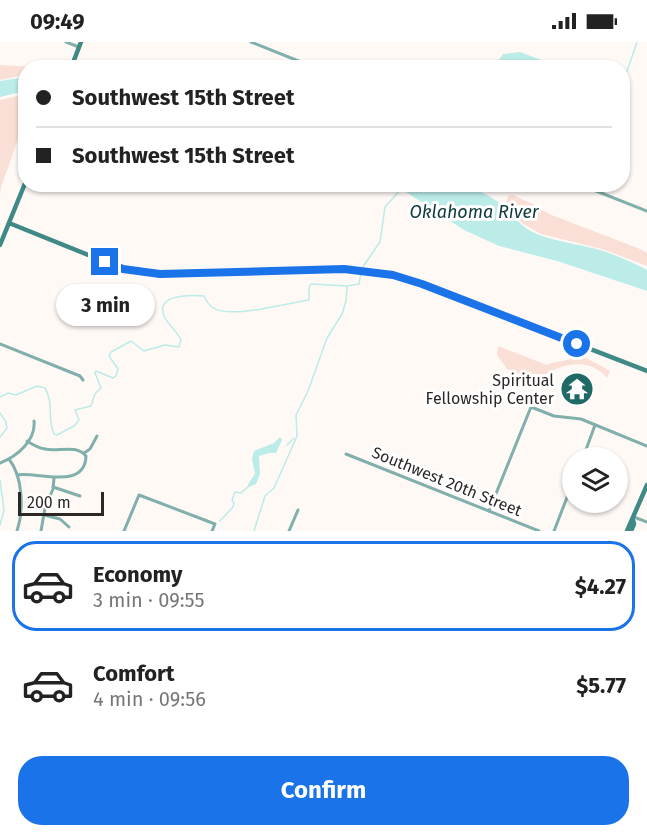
<!DOCTYPE html>
<html lang="en">
<head>
<meta charset="utf-8">
<style>
	:root { --surface:#fff; --page:#f2f2f2; --text:#222; --muted:#767676; --line:#e0e0e0; --accent:#1a73e8 }
	body { margin:0; font-family:"Fira Sans",sans-serif; background:var(--page); color:var(--text); height:100vh; display:flex; flex-direction:column; font-size:22px; white-space:nowrap }
	* { box-sizing:border-box; margin:0 }
	p { font-size:20px; color:var(--muted) }
	.icon { flex:none; width:33px; height:33px; fill:none; stroke:currentColor; stroke-width:2; stroke-linecap:round; stroke-linejoin:round }
	.map { position:relative; height:489px; overflow:hidden }
	.sheet { display:flex; flex-direction:column; background:var(--surface); flex:1 }
	.sheet>* { flex:none }
	.top-card { position:absolute; left:18px; top:18px; width:612px; height:132px; border-radius:24px; box-shadow:0 2px 4px #0004; display:grid; align-content:center; height:132px; padding:0 18px; background:var(--surface) }
	.controls { position:absolute; left:562px; top:405px; display:grid; gap:12px }
	.controls a { display:grid; place-items:center; width:66px; height:66px; border-radius:50%; background:var(--surface); box-shadow:0 2px 4px #0004; font-size:30px }
	.scale { position:absolute; left:18px; bottom:15px; width:86px; box-sizing:border-box; padding-left:6px; border:3px solid #2c2624; border-top:0; font-size:16px; line-height:21px; white-space:nowrap; color:#2c2624; -webkit-text-stroke:4px #fff; paint-order:stroke }
	.end { position:absolute; width:27px; height:27px; margin:-14px; border:8px solid #1a73e8; background:#fff; box-shadow:0 0 0 3px #fff }
	.from { border-radius:50% }
	.bubble { position:absolute; height:42px; border-radius:21px; background:var(--surface); box-shadow:0 2px 4px #0004; font-size:20px; font-weight:700; line-height:42px; text-align:center }
	.top-card b { display:flex; align-items:center; gap:21px; height:57px; font-size:22px }
	.top-card b+b { border-top:2px solid var(--line) }
	.top-card i { width:15px; height:15px; background:var(--text) }
	ul { padding:10px 0 0; list-style:none }
	li { display:flex; align-items:center; gap:18px; height:90px; margin:0 12px 9px; padding:0 6px; border:3px solid transparent; border-radius:24px }
	li div { flex:1 }
	li b { display:block; font-size:22px }
	li em { font-style:normal; font-weight:700 }
	li.on { border-color:var(--accent) }
	li>.icon { width:54px; height:54px; stroke-width:1.5 }
	.action { display:flex; gap:12px; margin-top:auto; padding:12px 18px }
	.action a { flex:1; height:69px; border-radius:24px; background:var(--accent); color:#fff; font-size:24px; font-weight:700; line-height:69px; text-align:center }
	.status { display:flex; justify-content:space-between; align-items:center; height:42px; padding:0 30px; background:var(--surface); direction:ltr }
	.status svg { height:16px; fill:currentColor }
	.map>svg:first-child { display:block }
	.green { fill:#f9dfd5 }
	.water { fill:#bbece8 }
	.lines { fill:none; stroke-linecap:round; stroke-linejoin:round }
	.stream { stroke:#bbece8; stroke-width:1.5 }
	.minor { stroke:#81afac; stroke-width:3 }
	.secondary { stroke:#3f8a86; stroke-width:4.5 }
	.route { stroke:#1a73e8; stroke-width:8 }
	.labels { text-anchor:middle; stroke-width:6; stroke-linejoin:round; paint-order:stroke }
	.poi-label { font-size:16px; fill:#2c2624; stroke:#fff; text-anchor:end }
	.street-label { font-size:16px; fill:#2c2624; stroke:#fff }
	.water-label { font-size:18px; font-style:italic; fill:#0d3b38; stroke:#fff }
</style>
</head>
<body>
<div class="status"><b>09:49</b><svg viewBox="0 0 49 12"><path d="M0 12V9h3v3zM5 12V6h3v6zM10 12V3h3v9zM15 12V0h3v12zM26 1h20v11H26zM47 4h2v5h-2z"/></svg></div>
<div class="map">
<svg width="647" height="489" viewBox="0 0 647 489">
	<rect width="100%" height="100%" fill="#fff9f6"/>
	<!-- green -->
	<g class="green">
		<polygon points="0,23 34,25 26,26 25,33 0,38"/>
		<polygon points="25,52 25,78 1,145 0,154 0,58"/>
		<polygon points="513,153 535,163 549,172 640,207 647,211 647,224 602,207 541,192 523,182 505,164 508,154"/>
		<path d="M 498,304 L 547,323 C 556,318 567,321 574,314 L 586,316 L 610,329 L 607,336 C 589,313 556,322 537,339 L 507,327 L 497,313 Z"/>
	</g>
	<!-- water -->
	<g class="water">
		<polygon points="520,10 560,25 494,25 503,12"/>
		<polygon points="25,35 25,49 0,55 0,39"/>
		<path d="M 400,143 C 435,142 468,137 498,160 C 512,170 519,185 537,192 C 557,200 579,202 600,208 C 616,213 632,220 647,228 L 647,249 L 557,219 L 499,204 L 464,188 L 406,150 Z"/>
		<polygon points="280,395 282,398 276,411 269,411 259,414 260,432 256,442 249,445 248,442 255,432 252,417 254,409 274,401"/>
	</g>
	<g class="lines">
		<!-- stream -->
		<g class="stream">
			<polyline points="622,44 637,0"/>
			<polyline points="362,226 380,200 385,165 402,146"/>
			<path d="M 0,355 L 8,351 L 16,353 L 37,344 L 45,346 C 54,361 47,377 54,392 L 57,393 L 74,384 L 79,378 L 75,368 L 91,364 L 95,352 L 101,346 L 95,331 L 96,329 L 113,336 L 116,334 L 118,327 L 109,314 L 111,310 L 131,299 L 144,309 L 165,303 L 179,305 L 181,298 C 177,289 168,283 164,274 C 155,252 191,253 204,254 C 206,258 209,263 212,265 C 229,278 287,261 309,258 L 309,245 L 311,242 L 347,244 L 359,242 L 361,231"/>
			<polyline points="0,371 6,380 7,386 0,395"/>
			<polyline points="287,403 294,396"/>
			<polyline points="0,438 4,468 0,483"/>
			<polyline points="220,479 233,465 234,461 232,458 235,450 241,451 249,444"/>
			<polyline points="254,489 265,454 274,446 297,394 296,373 308,349 327,296 342,272 346,259 347,245"/>
		</g>
		<!-- minor -->
		<g class="minor">
			<polyline points="66,0 79,5"/>
			<polyline points="251,0 316,26"/>
			<polyline points="581,143 647,169"/>
			<polyline points="0,302 80,334 83,338"/>
			<polyline points="84,411 90,407 97,394"/>
			<polyline points="346,412 539,489"/>
			<polyline points="583,416 595,383"/>
			<path d="M 9,417 C 23,435 24,468 17,489"/>
			<path d="M 0,421 C 18,414 36,398 34,379"/>
			<path d="M 17,433 C 36,429 85,449 86,414 C 76,402 58,410 45,407 C 38,406 33,403 27,399"/>
			<polyline points="53,445 80,454"/>
			<polyline points="489,469 531,365 554,374 581,377 647,404"/>
			<polyline points="44,473 60,477 69,485"/>
			<polyline points="634,475 647,480"/>
			<polyline points="41,489 45,466 53,447 54,436"/>
			<polyline points="124,489 139,453 215,482 212,489"/>
			<polyline points="289,489 298,468"/>
			<polyline points="554,489 573,440"/>
		</g>
		<!-- secondary -->
		<g class="secondary">
			<polyline points="71,26 81,0"/>
			<polyline points="9,181 123,227 143,231 344,227 393,233 422,242 647,329"/>
			<polyline points="0,203 26,139"/>
			<polyline points="627,489 647,443"/>
			<polyline points="631,489 634,482 633,478"/>
		</g>
	</g>
	<g class="lines">
		<!-- route -->
		<polyline class="route" points="105,220 123,227 160,232 344,227 393,233 422,242 577,302"/>
	</g>
	<!-- icons -->
	<defs>
		<symbol id="temple-disc" viewBox="-11 -11 22 22"><circle r="9.5" fill="#1f6a66" stroke="#fff"/><path d="M0-6L5-2H3V0L6.5 2.5H4V6H1.5V3h-3V6H-4V2.5H-6.5L-3 0V-2H-5Z" fill="#fff"/></symbol>
	</defs>
	<g fill-rule="evenodd">
		<use href="#temple-disc" x="558" y="328" width="38" height="38"/>
	</g>
	<g class="labels">
		<!-- poi labels -->
		<g class="poi-label">
			<text x="554" y="344">Spiritual<tspan x="554" dy="18">Fellowship Center</tspan></text>
		</g>
		<!-- street labels -->
		<g class="street-label">
			<text transform="translate(447 439) rotate(22)" y="6">Southwest 20th Street</text>
		</g>
		<!-- water labels -->
		<g class="water-label">
			<text x="474" y="176">Oklahoma River</text>
		</g>
	</g>
</svg>
<div class="controls">
<a><svg class="icon" aria-label="layers" viewBox="0 0 24 24"><path d="M12 4l9 5-9 5-9-5zM3 14l9 5 9-5"/></svg></a>
</div>
<div class="scale">200 m</div>
<i class="end from" style="left:577px;top:302px"></i>
<i class="end" style="left:105px;top:220px"></i>
<div class="bubble" style="left:56px;top:242px;width:99px">3 min</div>
<div class="top-card">
<b><i class="from"></i>Southwest 15th Street</b>
<b><i></i>Southwest 15th Street</b>
</div>
</div>
<section class="sheet">
<ul>
<li class="on"><svg class="icon" aria-label="car" viewBox="0 0 24 24"><path d="M5 17H2v-5l4-1 3-4h7l3 4 3 1v5h-3M9 17h6M6 11h13"/><circle cx="7" cy="17" r="2"/><circle cx="17" cy="17" r="2"/></svg><div><b>Economy</b><p>3 min · 09:55</p></div><em>$4.27</em></li>
<li><svg class="icon" aria-label="car" viewBox="0 0 24 24"><path d="M5 17H2v-5l4-1 3-4h7l3 4 3 1v5h-3M9 17h6M6 11h13"/><circle cx="7" cy="17" r="2"/><circle cx="17" cy="17" r="2"/></svg><div><b>Comfort</b><p>4 min · 09:56</p></div><em>$5.77</em></li>
</ul>
<div class="action"><a>Confirm</a></div>
</section>
</body>
</html>
